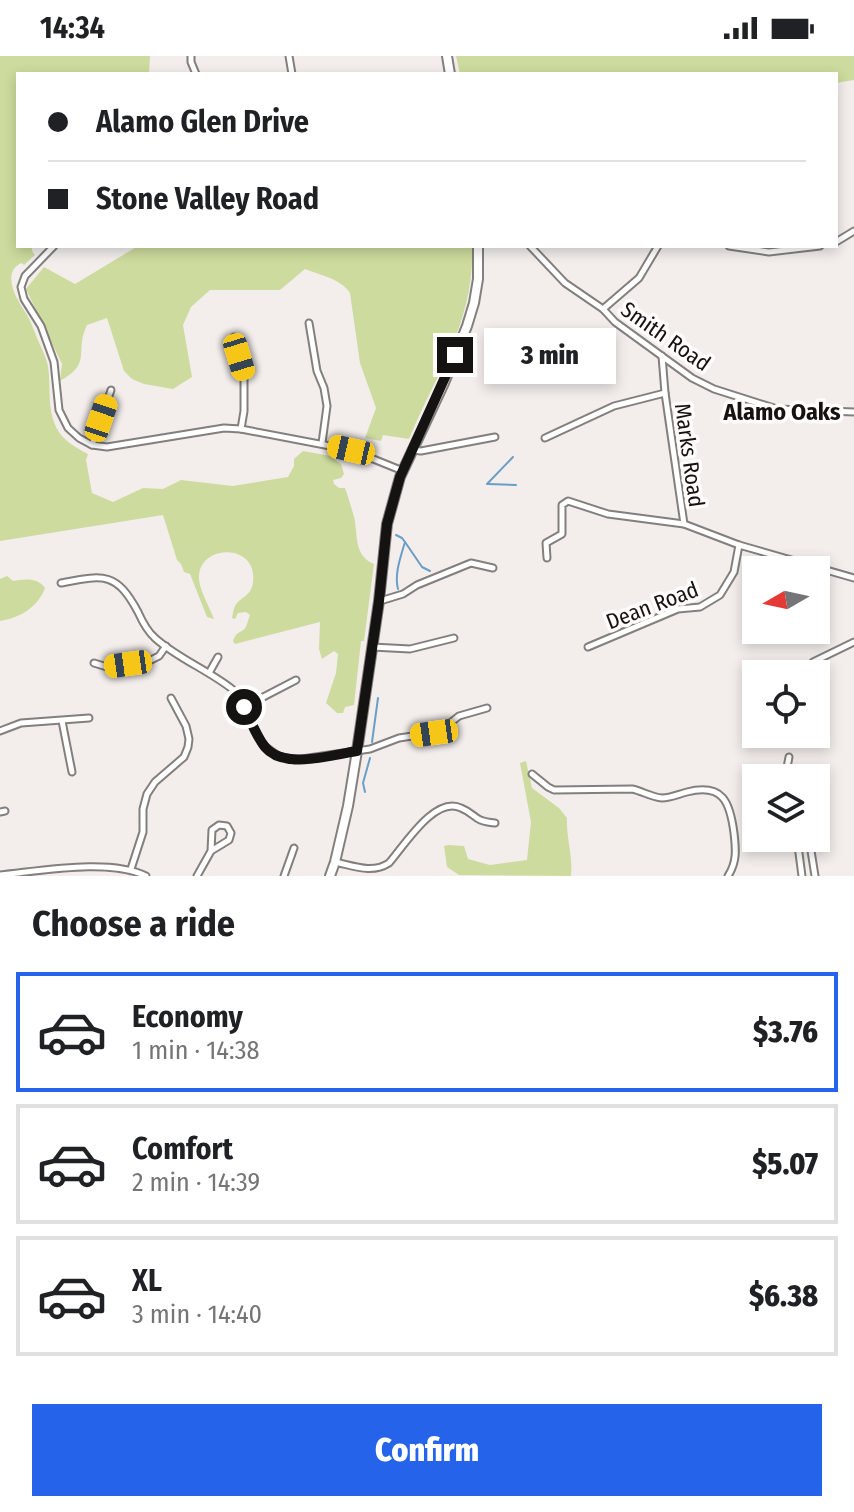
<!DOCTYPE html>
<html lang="en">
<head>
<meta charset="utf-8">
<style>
	:root { --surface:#fff; --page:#f2f2f2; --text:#202124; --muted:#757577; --line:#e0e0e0; --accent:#2563eb }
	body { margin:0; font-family:"Fira Sans Condensed",sans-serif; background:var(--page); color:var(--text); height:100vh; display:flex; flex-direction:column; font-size:30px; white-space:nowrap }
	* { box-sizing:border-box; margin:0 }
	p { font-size:26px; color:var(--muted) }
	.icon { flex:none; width:44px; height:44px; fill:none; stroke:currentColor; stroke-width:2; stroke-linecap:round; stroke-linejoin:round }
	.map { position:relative; height:820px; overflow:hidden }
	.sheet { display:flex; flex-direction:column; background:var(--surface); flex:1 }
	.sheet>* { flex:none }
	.guide { position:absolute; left:16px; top:16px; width:822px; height:176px; border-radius:0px; box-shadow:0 4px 12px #0003; display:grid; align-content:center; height:176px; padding:0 32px; background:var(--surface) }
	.needle { width:52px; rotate:261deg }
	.tools { position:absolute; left:742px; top:500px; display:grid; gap:16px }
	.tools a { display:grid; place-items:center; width:88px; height:88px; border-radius:0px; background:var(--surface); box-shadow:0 4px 12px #0003; font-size:40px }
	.end { position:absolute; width:36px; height:36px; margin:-18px; border:10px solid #141312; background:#fff; box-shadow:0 0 0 4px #fff }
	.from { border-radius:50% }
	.bubble { position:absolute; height:56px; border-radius:0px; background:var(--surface); box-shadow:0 4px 12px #0003; font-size:26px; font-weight:800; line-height:56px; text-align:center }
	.car { position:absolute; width:24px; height:48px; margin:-24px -12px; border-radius:10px; box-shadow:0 0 6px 2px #0007; background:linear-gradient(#f5c518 24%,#345 0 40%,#f5c518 0 76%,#345 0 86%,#f5c518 0) }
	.guide b { display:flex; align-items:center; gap:28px; height:76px; font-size:30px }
	.guide b+b { border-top:2px solid var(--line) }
	.guide i { width:20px; height:20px; background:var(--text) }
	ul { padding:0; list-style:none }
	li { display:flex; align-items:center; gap:24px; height:120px; margin:0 16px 12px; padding:0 16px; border:4px solid var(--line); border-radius:0px }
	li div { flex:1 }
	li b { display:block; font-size:30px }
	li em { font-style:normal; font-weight:800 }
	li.on { border-color:var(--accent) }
	li>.icon { width:72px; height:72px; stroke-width:1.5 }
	h2 { padding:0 32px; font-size:36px; line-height:96px }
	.button { display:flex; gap:16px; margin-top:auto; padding:16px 32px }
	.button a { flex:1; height:92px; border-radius:0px; background:var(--accent); color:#fff; font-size:32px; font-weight:800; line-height:92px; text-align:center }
	.status { display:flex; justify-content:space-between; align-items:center; height:56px; padding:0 40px; background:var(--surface); direction:ltr }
	.status svg { height:22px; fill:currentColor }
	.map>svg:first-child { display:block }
	.green { fill:#cddb9e }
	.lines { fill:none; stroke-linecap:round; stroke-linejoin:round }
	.stream { stroke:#699ec8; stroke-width:2 }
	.street-casing { stroke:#837f7d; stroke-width:9 }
	.secondary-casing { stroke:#837f7d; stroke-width:12 }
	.street { stroke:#fff; stroke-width:5 }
	.secondary { stroke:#fff; stroke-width:8 }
	.route { stroke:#141312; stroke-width:10 }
	.labels { text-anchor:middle; stroke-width:7; stroke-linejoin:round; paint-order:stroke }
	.street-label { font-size:22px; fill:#141312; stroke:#fffcfb }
	.neighbourhood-label { font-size:24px; font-weight:bold; fill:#141312; stroke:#fffcfb }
</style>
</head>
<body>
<div class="status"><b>14:34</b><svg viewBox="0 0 49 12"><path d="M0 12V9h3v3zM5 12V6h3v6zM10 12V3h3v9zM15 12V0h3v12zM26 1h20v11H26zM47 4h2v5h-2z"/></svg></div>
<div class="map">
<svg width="854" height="820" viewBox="0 0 854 820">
	<rect width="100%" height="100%" fill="#f3eeec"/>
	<!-- green -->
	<g class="green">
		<path d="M 0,0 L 150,0 L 149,18 L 18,18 L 18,190 L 32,190 L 32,195 L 35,199 L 24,209 L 21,207 C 0,218 18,245 27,259 C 31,266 34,274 37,282 C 41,291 46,301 48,310 C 51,331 47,352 56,371 C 63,385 75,391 88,398 L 86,404 L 92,437 L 113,446 L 143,432 L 163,433 L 181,424 L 233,430 L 288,421 L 294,410 L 294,403 L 303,395 L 330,400 L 341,408 L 344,418 L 341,422 L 333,424 L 334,428 L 339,432 L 345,432 C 348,440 350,448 353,457 C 359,476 352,499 374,508 L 364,585 L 361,585 L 354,649 L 345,651 L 343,657 L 337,657 L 326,647 L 336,617 L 338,598 L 334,595 L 322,603 L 319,593 L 320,566 L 235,588 L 233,585 C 237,574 241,578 246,571 L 250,559 L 246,556 L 238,557 L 235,563 L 232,562 C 233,558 233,554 235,550 C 241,540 251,541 253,526 C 258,486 198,488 199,522 C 199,533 210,552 214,563 L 207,561 L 190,518 L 184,516 L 181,508 L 177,504 L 163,459 L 0,485 Z"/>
		<polygon points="456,0 854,0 854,24 836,27 836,18 460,18"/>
		<path d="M 138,190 L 472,190 C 475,266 436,317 409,383 L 383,379 L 381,385 L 365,382 L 376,352 L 360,307 L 350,237 C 341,223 320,219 305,213 L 280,234 L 210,234 L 191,251 L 183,269 L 192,321 L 173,333 L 144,328 L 132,323 L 124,315 L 107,262 L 87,269 C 74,296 93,307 60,325 L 62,308 L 26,233 L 44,211 L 75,228 Z"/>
		<path d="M 7,520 L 13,525 C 24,523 38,521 45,532 C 38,551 20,562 0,565 L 0,523 Z"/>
		<path d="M 526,705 L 532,732 L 559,752 L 567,762 C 566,782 573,798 571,820 L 459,819 L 447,811 L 444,790 L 449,789 L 464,790 L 468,803 L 490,809 L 527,804 L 531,766 L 520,707 Z"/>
	</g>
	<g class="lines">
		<!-- stream -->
		<g class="stream">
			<polyline points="487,428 513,401"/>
			<polyline points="488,428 516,429"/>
			<path d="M 396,479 L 402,482 L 405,486 C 401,500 394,518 398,533"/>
			<polyline points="405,486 422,511 430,515"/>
			<polyline points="372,686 378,642"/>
			<polyline points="365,736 363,727 370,702"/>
		</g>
		<defs>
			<g id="street">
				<polyline points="191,0 191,6 196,18"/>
				<polyline points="289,0 292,18"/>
				<polyline points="836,186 854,175"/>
				<polyline points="54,190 25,220 21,231 24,243 41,270 54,306 59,354 68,372 79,382 92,389 107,391 224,372 241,373 351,394 403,415"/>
				<polyline points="530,190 565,227 603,253 615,266 692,322 714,333 777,353 854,356"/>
				<polyline points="729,190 769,196 820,190"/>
				<polyline points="603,253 639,222 658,190"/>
				<polyline points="309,267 317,315 324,332 327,350 322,387"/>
				<polyline points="234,281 244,317 244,355 241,373"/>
				<polyline points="662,300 665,337 684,468 739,489 854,522"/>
				<polyline points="545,382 614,350 665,337"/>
				<polyline points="92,389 111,334"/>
				<polyline points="413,394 421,395 495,381"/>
				<polyline points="547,502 546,487 562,478 562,449 568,445 608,458 684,468"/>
				<path d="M 61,527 C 103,519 116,515 138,556 C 142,565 147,575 155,582 C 177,602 208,614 232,633 L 238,639 L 263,689 L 278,700 L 295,704 L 370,693 L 399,682 L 439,676 L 459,660 L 487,652"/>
				<polyline points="380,545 403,538 417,529 471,507 493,512"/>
				<polyline points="372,591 410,593 454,582"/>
				<polyline points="588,591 678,553 700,551 720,539 734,516 739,489"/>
				<polyline points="813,606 854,586"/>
				<polyline points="94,607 107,611 149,605 159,600 166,590"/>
				<polyline points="209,617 218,601"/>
				<polyline points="244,651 296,624"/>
				<polyline points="62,665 72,716"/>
				<polyline points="0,675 21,667 89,662"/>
				<path d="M 532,718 L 548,731 L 554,734 L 632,733 C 642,735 651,741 662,742 C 670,742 679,738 687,736 C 723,727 730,746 734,777 C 736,794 737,806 728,820"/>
				<polyline points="785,722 789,701"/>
				<polyline points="0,756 5,755"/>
				<polyline points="797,782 802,820"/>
				<polyline points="809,782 815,820"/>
				<path d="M 335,806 C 354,810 372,818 389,807 C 404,790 435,739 461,752 C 478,759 472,765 495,767"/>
				<polyline points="131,813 143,776 143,753 147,738 155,726 184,701 188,691 189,683 186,670 171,642"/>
				<path d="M 0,819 C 41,815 110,802 146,820"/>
				<polyline points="197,820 211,795 212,774 219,769 227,770 231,777 229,784 211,795"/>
				<polyline points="284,820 294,792"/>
			</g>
			<g id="secondary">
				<polyline points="447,0 450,18"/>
				<polyline points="330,820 335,806 348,750 357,695 379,545 387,468 400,421 444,327 467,270 474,247 478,223 478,190"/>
			</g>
		</defs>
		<!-- street casing -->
		<use href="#street" class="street-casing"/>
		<!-- secondary casing -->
		<use href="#secondary" class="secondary-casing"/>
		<!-- street -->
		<use href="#street" class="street"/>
		<!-- secondary -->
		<use href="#secondary" class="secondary"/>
	</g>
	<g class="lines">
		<!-- route -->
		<path class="route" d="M 244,651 C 250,663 256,680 265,691 C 284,714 331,699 357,695 L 379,545 L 387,468 L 400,421 L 455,299"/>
	</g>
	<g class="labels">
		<!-- street labels -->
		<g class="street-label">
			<text transform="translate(666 280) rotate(35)" y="8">Smith Road</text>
			<text transform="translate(690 399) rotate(82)" y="8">Marks Road</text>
			<text transform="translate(652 549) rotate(-21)" y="8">Dean Road</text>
		</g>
		<!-- neighbourhood labels -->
		<g class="neighbourhood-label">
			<text x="782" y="364">Alamo Oaks</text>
		</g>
	</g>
</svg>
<div class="tools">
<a><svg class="needle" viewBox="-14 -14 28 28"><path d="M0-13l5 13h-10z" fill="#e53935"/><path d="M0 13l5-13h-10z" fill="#757577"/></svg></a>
<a><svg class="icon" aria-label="locate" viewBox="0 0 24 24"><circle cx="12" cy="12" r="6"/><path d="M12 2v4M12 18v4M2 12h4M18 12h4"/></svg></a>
<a><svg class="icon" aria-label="layers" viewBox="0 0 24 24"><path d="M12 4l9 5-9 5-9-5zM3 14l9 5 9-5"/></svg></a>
</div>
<i class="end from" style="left:244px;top:651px"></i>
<i class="end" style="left:455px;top:299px"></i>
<div class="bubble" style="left:484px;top:272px;width:132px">3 min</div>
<i class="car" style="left:239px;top:301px;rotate:163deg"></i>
<i class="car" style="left:101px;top:362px;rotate:19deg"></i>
<i class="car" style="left:351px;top:394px;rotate:283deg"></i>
<i class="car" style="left:128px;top:608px;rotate:262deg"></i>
<i class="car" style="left:434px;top:677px;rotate:262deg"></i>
<div class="guide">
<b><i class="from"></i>Alamo Glen Drive</b>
<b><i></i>Stone Valley Road</b>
</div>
</div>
<section class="sheet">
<h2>Choose a ride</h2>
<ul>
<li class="on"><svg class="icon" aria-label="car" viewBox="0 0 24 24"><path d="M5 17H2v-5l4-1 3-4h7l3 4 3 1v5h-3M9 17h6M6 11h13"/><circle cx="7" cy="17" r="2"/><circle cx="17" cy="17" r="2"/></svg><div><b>Economy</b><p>1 min · 14:38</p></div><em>$3.76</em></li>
<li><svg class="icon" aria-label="car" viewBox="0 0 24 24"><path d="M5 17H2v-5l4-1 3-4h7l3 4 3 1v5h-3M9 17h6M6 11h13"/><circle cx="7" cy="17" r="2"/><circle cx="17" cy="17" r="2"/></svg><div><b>Comfort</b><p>2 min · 14:39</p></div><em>$5.07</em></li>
<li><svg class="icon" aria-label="car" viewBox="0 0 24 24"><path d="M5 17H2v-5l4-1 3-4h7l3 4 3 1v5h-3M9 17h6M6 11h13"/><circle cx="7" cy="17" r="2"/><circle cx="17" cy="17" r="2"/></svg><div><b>XL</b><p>3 min · 14:40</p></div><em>$6.38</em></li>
</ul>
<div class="button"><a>Confirm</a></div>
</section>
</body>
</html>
